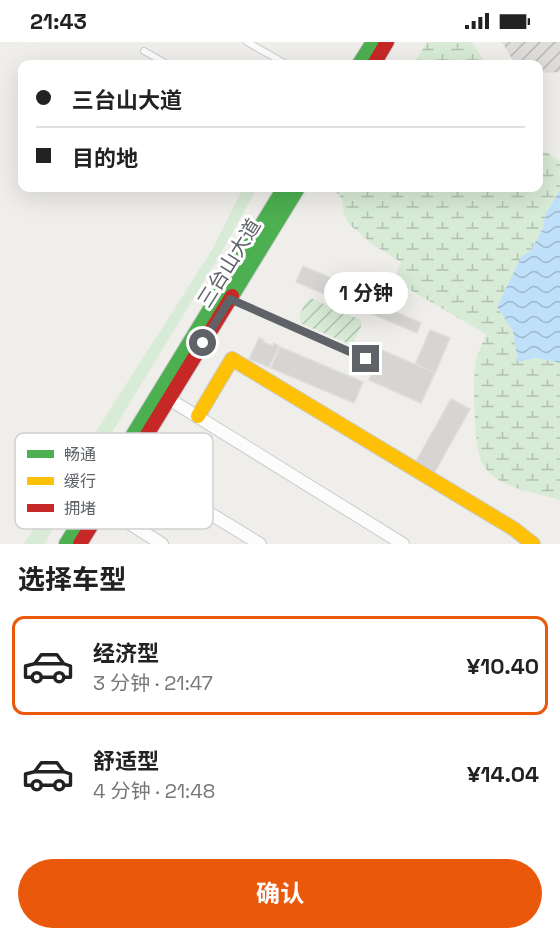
<!DOCTYPE html>
<html lang="zh">
<head>
<meta charset="utf-8">
<style>
	:root { --surface:#fff; --page:#f2f2f2; --text:#222; --muted:#767676; --line:#e0e0e0; --accent:#ea580c }
	body { margin:0; font-family:"Space Grotesk","Noto Sans SC",sans-serif; background:var(--page); color:var(--text); height:100vh; display:flex; flex-direction:column; font-size:22px; white-space:nowrap }
	* { box-sizing:border-box; margin:0 }
	p { font-size:20px; color:var(--muted) }
	.icon { flex:none; width:33px; height:33px; fill:none; stroke:currentColor; stroke-width:2; stroke-linecap:round; stroke-linejoin:round }
	.map { position:relative; height:502px; overflow:hidden }
	.details { display:flex; flex-direction:column; background:var(--surface); flex:1 }
	.details>* { flex:none }
	.top-card { position:absolute; left:18px; top:18px; width:525px; height:132px; border-radius:12px; box-shadow:0 6px 24px #0002; display:grid; align-content:center; height:132px; padding:0 18px; background:var(--surface) }
	.end { position:absolute; width:27px; height:27px; margin:-14px; border:8px solid #5f6368; background:#fff; box-shadow:0 0 0 3px #fff }
	.from { border-radius:50% }
	.bubble { position:absolute; height:42px; border-radius:21px; background:var(--surface); box-shadow:0 6px 24px #0002; font-size:20px; font-weight:700; line-height:42px; text-align:center }
	.top-card b { display:flex; align-items:center; gap:21px; height:57px; font-size:22px }
	.top-card b+b { border-top:2px solid var(--line) }
	.top-card i { width:15px; height:15px; background:var(--text) }
	ul { padding:0; list-style:none }
	li { display:flex; align-items:center; gap:18px; height:99px; margin:0 12px 9px; padding:0 6px; border:3px solid transparent; border-radius:12px }
	li div { flex:1 }
	li b { display:block; font-size:22px }
	li em { font-style:normal; font-weight:700 }
	li.on { border-color:var(--accent) }
	li>.icon { width:54px; height:54px; stroke-width:1.5 }
	h2 { padding:0 18px; font-size:27px; line-height:72px }
	.cta { display:flex; gap:12px; margin-top:auto; padding:12px 18px }
	.cta a { flex:1; height:69px; border-radius:36px; background:var(--accent); color:#fff; font-size:24px; font-weight:700; line-height:69px; text-align:center }
	.status { display:flex; justify-content:space-between; align-items:center; height:42px; padding:0 30px; background:var(--surface); direction:ltr }
	.status svg { height:16px; fill:currentColor }
	.map>svg:first-child { display:block }
	.industrial { fill:url(#industrial-furrows) }
	.grass { fill:#d8ebd6 }
	.wetland { fill:url(#wetland-marsh) }
	.garden { fill:url(#garden-furrows) }
	.water { fill:url(#water-waves) }
	.building { fill:#d6d5d3; stroke:#deddd9; stroke-width:1.5 }
	.lines { fill:none; stroke-linecap:round; stroke-linejoin:round }
	.lane-casing { stroke:#cbcccc; stroke-width:8 }
	.street-casing { stroke:#cbcccc; stroke-width:14 }
	.fast-casing { stroke:#cacacb; stroke-width:16 }
	.slow-casing { stroke:#cacacb; stroke-width:16 }
	.jam-casing { stroke:#cacacb; stroke-width:16 }
	.lane { stroke:#fdfcfc; stroke-width:6 }
	.street { stroke:#fdfcfc; stroke-width:12 }
	.fast { stroke:#4caf50; stroke-width:14 }
	.slow { stroke:#ffc107; stroke-width:14 }
	.jam { stroke:#c62828; stroke-width:14 }
	.route { stroke:#5f6368; stroke-width:8 }
	.labels { text-anchor:middle; stroke-width:6; stroke-linejoin:round; paint-order:stroke }
	.street-label { font-size:20px; fill:#5f6368; stroke:#fff }
	.key { fill:#fff; stroke:#cfd0d2; stroke-width:1.5 }
	.key-label { font-size:16px; fill:#5f6368 }
</style>
</head>
<body>
<div class="status"><b>21:43</b><svg viewBox="0 0 49 12"><path d="M0 12V9h3v3zM5 12V6h3v6zM10 12V3h3v9zM15 12V0h3v12zM26 1h20v11H26zM47 4h2v5h-2z"/></svg></div>
<div class="map">
<svg width="560" height="502" viewBox="0 0 560 502">
	<defs>
		<pattern id="industrial-furrows" width="10" height="10" patternUnits="userSpaceOnUse" patternTransform="scale(1.5)"><rect width="10" height="10" fill="#dfddda"/><path d="M-1 1l2-2M0 10L10 0M9 11l2-2" fill="none" stroke="#b8b7b5"/></pattern>
		<pattern id="wetland-marsh" width="20" height="14" patternUnits="userSpaceOnUse" patternTransform="scale(1.5)"><rect width="20" height="14" fill="#d8ebd6"/><path d="M1 5h8M5 5V1M11 12h8M15 12V8" fill="none" stroke="#b2c2b1"/></pattern>
		<pattern id="garden-furrows" width="10" height="10" patternUnits="userSpaceOnUse" patternTransform="scale(1.5)"><rect width="10" height="10" fill="#d8ebd6"/><path d="M-1 1l2-2M0 10L10 0M9 11l2-2" fill="none" stroke="#b2c2b1"/></pattern>
		<pattern id="water-waves" width="16" height="10" patternUnits="userSpaceOnUse" patternTransform="scale(1.5)"><rect width="16" height="10" fill="#bfe0f9"/><path d="M0 5q4-4 8 0t8 0" fill="none" stroke="#9eb9cd"/></pattern>
	</defs>
	<rect width="100%" height="100%" fill="#efeeea"/>
	<!-- industrial -->
	<polygon class="industrial" points="502,0 560,0 560,30 539,31 538,22 515,22"/>
	<!-- grass -->
	<polygon class="grass" points="243,146 257,146 221,211 44,502 24,502 212,208"/>
	<!-- wetland -->
	<g class="wetland">
		<polygon points="427,0 472,0 486,22 414,22"/>
		<path d="M 539,106 L 560,119 L 560,148 L 545,173 L 543,186 L 531,208 L 521,216 L 497,265 L 513,289 L 518,320 L 537,316 L 560,321 L 560,458 C 538,451 514,449 494,435 C 490,432 484,425 482,421 C 474,405 472,336 476,318 C 478,310 483,301 486,292 L 393,238 L 401,220 L 372,202 L 349,182 L 344,173 L 342,157 L 333,146 L 538,146 Z"/>
	</g>
	<!-- garden -->
	<path class="garden" d="M 311,256 L 361,278 L 361,285 L 352,303 L 300,281 C 298,274 304,260 311,256 Z"/>
	<!-- water -->
	<polygon class="water" points="560,148 560,321 537,316 518,320 513,289 497,265 521,215 531,208 543,186 545,173"/>
	<!-- building -->
	<g class="building">
		<polygon points="303,224 364,250 358,266 296,240"/>
		<polygon points="368,258 421,281 417,291 363,268"/>
		<polygon points="430,288 450,296 435,331 415,323"/>
		<polygon points="259,296 264,298 263,300 273,304 274,301 279,304 269,325 249,317"/>
		<polygon points="280,305 363,340 354,361 271,326"/>
		<polygon points="382,308 435,331 421,361 369,338"/>
		<polygon points="451,357 470,367 433,433 414,423"/>
	</g>
	<g class="lines">
		<defs>
			<g id="lane">
				<polyline points="247,0 286,22"/>
				<polyline points="144,9 167,22"/>
				<polyline points="230,257 366,317"/>
			</g>
			<g id="street">
				<polyline points="169,357 403,502"/>
				<polyline points="129,422 260,502"/>
				<polyline points="157,437 129,481 162,502"/>
			</g>
			<g id="fast">
				<polyline points="359,22 373,0"/>
				<polyline points="232,254 298,146"/>
				<polyline points="66,502 284,146"/>
			</g>
			<polyline id="slow" points="198,374 232,317 514,487 533,502"/>
			<g id="jam">
				<polyline points="374,22 387,0"/>
				<polyline points="80,502 232,254"/>
			</g>
		</defs>
		<!-- lane casing -->
		<use href="#lane" class="lane-casing"/>
		<!-- street casing -->
		<use href="#street" class="street-casing"/>
		<!-- fast casing -->
		<use href="#fast" class="fast-casing"/>
		<!-- slow casing -->
		<use href="#slow" class="slow-casing"/>
		<!-- jam casing -->
		<use href="#jam" class="jam-casing"/>
		<!-- lane -->
		<use href="#lane" class="lane"/>
		<!-- street -->
		<use href="#street" class="street"/>
		<!-- fast -->
		<use href="#fast" class="fast"/>
		<!-- slow -->
		<use href="#slow" class="slow"/>
		<!-- jam -->
		<use href="#jam" class="jam"/>
	</g>
	<g class="lines">
		<!-- route -->
		<polyline class="route" points="203,301 230,257 366,317"/>
	</g>
	<g class="labels">
		<!-- street labels -->
		<g class="street-label">
			<text transform="translate(229 221) rotate(-58)" y="7">三台山大道</text>
		</g>
	</g>
	<!-- legend -->
	<rect x="15" y="391" width="198" height="96" rx="9" class="key"/>
	<rect x="27" y="408" width="27" height="8" fill="#4caf50"/>
	<rect x="27" y="435" width="27" height="8" fill="#ffc107"/>
	<rect x="27" y="462" width="27" height="8" fill="#c62828"/>
	<g class="key-label">
		<text x="64" y="418">畅通</text>
		<text x="64" y="445">缓行</text>
		<text x="64" y="472">拥堵</text>
	</g>
</svg>
<i class="end from" style="left:203px;top:301px"></i>
<i class="end" style="left:366px;top:317px"></i>
<div class="bubble" style="left:324px;top:230px;width:84px">1 分钟</div>
<div class="top-card">
<b><i class="from"></i>三台山大道</b>
<b><i></i>目的地</b>
</div>
</div>
<section class="details">
<h2>选择车型</h2>
<ul>
<li class="on"><svg class="icon" aria-label="car" viewBox="0 0 24 24"><path d="M5 17H2v-5l4-1 3-4h7l3 4 3 1v5h-3M9 17h6M6 11h13"/><circle cx="7" cy="17" r="2"/><circle cx="17" cy="17" r="2"/></svg><div><b>经济型</b><p>3 分钟 · 21:47</p></div><em>¥10.40</em></li>
<li><svg class="icon" aria-label="car" viewBox="0 0 24 24"><path d="M5 17H2v-5l4-1 3-4h7l3 4 3 1v5h-3M9 17h6M6 11h13"/><circle cx="7" cy="17" r="2"/><circle cx="17" cy="17" r="2"/></svg><div><b>舒适型</b><p>4 分钟 · 21:48</p></div><em>¥14.04</em></li>
</ul>
<div class="cta"><a>确认</a></div>
</section>
</body>
</html>
